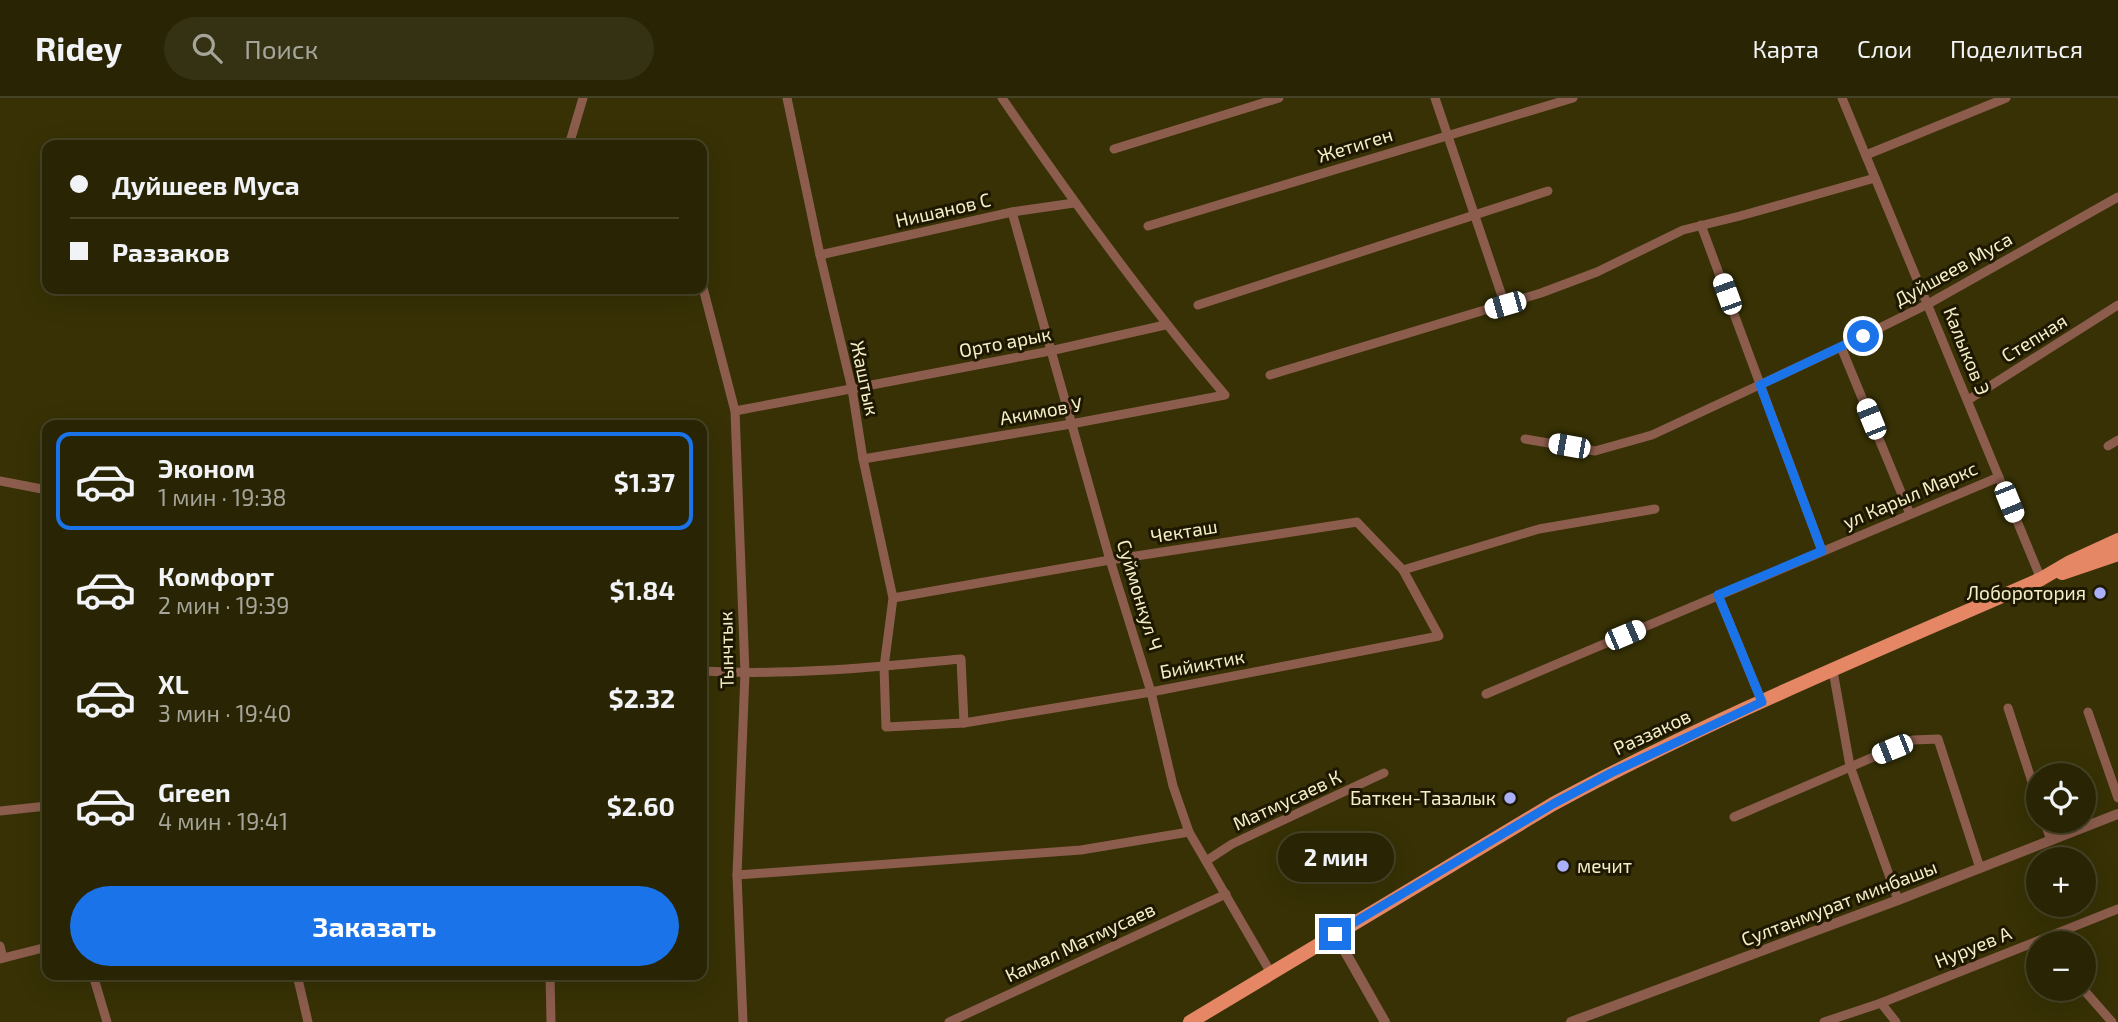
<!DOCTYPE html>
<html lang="ru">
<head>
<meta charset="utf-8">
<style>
	:root { --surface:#292504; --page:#353113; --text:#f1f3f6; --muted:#a5a59a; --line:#454226; --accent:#1a73e8 }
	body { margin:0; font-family:"Exo 2",sans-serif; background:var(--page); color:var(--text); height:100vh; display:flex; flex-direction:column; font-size:26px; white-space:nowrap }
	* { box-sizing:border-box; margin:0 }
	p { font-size:23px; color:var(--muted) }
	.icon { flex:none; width:38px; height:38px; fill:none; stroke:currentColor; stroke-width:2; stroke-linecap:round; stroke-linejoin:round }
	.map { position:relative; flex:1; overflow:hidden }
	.sheet { position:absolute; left:42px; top:322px; width:665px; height:560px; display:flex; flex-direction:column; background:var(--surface); border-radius:14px; box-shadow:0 7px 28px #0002,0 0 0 2px var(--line) }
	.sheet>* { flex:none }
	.hud { position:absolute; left:42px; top:42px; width:665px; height:154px; border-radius:14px; box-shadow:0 7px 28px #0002,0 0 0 2px var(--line); display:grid; align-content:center; height:154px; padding:0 28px; background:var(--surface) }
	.fabs { position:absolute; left:2026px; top:665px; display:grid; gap:14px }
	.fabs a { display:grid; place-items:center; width:70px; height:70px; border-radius:50%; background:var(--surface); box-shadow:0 7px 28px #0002,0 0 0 2px var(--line); font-size:35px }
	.end { position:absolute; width:32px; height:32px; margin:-16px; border:9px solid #1a73e8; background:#fff; box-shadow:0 0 0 4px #fff }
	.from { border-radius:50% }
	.bubble { position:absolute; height:49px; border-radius:24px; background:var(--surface); box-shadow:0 7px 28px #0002,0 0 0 2px var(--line); font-size:23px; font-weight:700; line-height:49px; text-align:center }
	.car { position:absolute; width:21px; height:42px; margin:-21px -10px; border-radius:9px; box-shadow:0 0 5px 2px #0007; background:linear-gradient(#fff 24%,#345 0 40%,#fff 0 76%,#345 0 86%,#fff 0) }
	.hud b { display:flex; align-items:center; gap:24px; height:66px; font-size:26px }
	.hud b+b { border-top:2px solid var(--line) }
	.hud i { width:18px; height:18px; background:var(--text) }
	ul { padding:12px 0 0; list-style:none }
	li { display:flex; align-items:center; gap:21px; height:98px; margin:0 14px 10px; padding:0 14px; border:4px solid transparent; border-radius:14px }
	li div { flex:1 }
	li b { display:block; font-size:26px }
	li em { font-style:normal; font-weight:700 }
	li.on { border-color:var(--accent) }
	li>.icon { width:63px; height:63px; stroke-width:1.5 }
	.action { display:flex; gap:14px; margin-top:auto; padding:14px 28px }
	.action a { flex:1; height:80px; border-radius:42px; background:var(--accent); color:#fff; font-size:28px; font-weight:700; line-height:80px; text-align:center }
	header { display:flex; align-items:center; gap:42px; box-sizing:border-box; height:98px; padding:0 35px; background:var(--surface); border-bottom:2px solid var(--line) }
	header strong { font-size:33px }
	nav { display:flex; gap:38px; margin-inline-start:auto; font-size:24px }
	.search { width:490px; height:63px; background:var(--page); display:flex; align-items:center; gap:18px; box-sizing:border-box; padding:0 24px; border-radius:38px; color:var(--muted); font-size:26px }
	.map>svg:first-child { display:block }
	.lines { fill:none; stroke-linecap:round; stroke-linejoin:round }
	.minor { stroke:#8c5d4d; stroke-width:9 }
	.tertiary { stroke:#8c5d4d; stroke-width:10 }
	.primary { stroke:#e58765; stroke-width:14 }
	.route { stroke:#1a73e8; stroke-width:9 }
	.poi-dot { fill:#aab0fb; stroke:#1e1800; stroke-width:2.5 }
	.labels { text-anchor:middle; stroke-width:6; stroke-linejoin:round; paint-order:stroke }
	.street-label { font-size:19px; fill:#f5efc9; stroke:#1e1800 }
	.poi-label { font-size:19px; fill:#f5efc9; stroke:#1e1800; text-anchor:end }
</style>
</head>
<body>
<header>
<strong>Ridey</strong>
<div class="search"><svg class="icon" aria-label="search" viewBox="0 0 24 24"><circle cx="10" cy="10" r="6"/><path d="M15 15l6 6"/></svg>Поиск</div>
<nav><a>Карта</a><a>Слои</a><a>Поделиться</a></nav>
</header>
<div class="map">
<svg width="2118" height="924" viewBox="0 0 2118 924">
	<rect width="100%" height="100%" fill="#373105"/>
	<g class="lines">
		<!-- minor -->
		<g class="minor">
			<polyline points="787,0 820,157 852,291 863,361 893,500 884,569 886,629 964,625 1151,594 1439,538 1403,472 1357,424 1110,462 893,500"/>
			<polyline points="1435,0 1505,207"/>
			<polyline points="1842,0 2041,481"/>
			<polyline points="569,47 583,0"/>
			<polyline points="1114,51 1279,0"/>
			<polyline points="1866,57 2006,0"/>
			<polyline points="1012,114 1110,462 1151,594 1173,688 1189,734 1271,875"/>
			<polyline points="1701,127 1822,453"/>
			<polyline points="1148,128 1573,0"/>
			<polyline points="820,157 1012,114 1074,105"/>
			<polyline points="702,186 735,313 745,575 737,777 743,924"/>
			<polyline points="1198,207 1548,93"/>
			<polyline points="1841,249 1910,416"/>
			<polyline points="1270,277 1541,195 1597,174 1683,132 1740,118 1875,80"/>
			<polyline points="1968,302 2118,207"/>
			<polyline points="735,313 1050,253 1165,227"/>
			<polyline points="1525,341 1595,353 1652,337 1841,249 1928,206 2118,99"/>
			<polyline points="2108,348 2118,342"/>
			<path d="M 863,361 L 1071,326 L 1225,297 C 1144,202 1072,102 1002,0"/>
			<polyline points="0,383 47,392"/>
			<polyline points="1403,472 1539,431 1655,411"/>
			<polyline points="1718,497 1762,604"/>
			<path d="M 702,573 C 788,578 875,569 961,561 L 964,625"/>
			<polyline points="1833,573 1850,668 1898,802"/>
			<polyline points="1486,596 1999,379"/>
			<polyline points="2008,610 2039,705"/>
			<polyline points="2088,614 2118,700"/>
			<polyline points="0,713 47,708"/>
			<polyline points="1734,719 1913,642 1938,641 1980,770"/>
			<polyline points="2044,723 2051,742"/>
			<polyline points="1206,763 1232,746 1384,675"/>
			<polyline points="737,777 1081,752 1189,734"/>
			<polyline points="0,848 3,860"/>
			<polyline points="0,861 47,849"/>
			<polyline points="93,877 107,924"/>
			<polyline points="297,877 308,924"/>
			<polyline points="550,877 551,924"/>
			<polyline points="297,880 310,877"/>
			<polyline points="2083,891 2112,924"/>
			<polyline points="1881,905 1896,924"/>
			<polyline points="949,924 1226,796"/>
			<polyline points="1824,924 1881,905 2118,811"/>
		</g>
		<!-- tertiary -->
		<g class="tertiary">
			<polyline points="1335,836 1385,924"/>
			<polyline points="1571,924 1898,802 2118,716"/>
		</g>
		<!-- primary -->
		<g class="primary">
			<polyline points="2062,475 2118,456"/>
			<path d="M 1190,924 L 1553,706 C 1710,621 1877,553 2041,481 L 2070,464 L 2118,442"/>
		</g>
	</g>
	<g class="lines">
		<!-- route -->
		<polyline class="route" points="1335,836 1553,706 1611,675 1762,604 1718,497 1822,453 1760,287 1863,238"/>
	</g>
	<!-- markers -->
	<g class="poi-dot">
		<circle cx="2100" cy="495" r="7"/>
		<circle cx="1510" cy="700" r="7"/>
		<circle cx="1563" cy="768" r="7"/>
	</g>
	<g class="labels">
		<!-- street labels -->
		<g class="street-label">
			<text transform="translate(1355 47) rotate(-17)" y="7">Жетиген</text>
			<text transform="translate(943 112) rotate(-13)" y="7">Нишанов С</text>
			<text transform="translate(1953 171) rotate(-29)" y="7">Дуйшеев Муса</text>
			<text transform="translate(2034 240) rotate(-32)" y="7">Степная</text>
			<text transform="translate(1005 244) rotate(-11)" y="7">Орто арык</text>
			<text transform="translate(1967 253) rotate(68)" y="7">Калыков Э</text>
			<text transform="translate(865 280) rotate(78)" y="7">Жаштык</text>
			<text transform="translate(1041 313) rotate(-10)" y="7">Акимов У</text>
			<text transform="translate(1910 397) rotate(-23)" y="7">ул Карыл Маркс</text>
			<text transform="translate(1184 433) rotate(-9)" y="7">Чекташ</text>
			<text transform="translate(1140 497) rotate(73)" y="7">Суймонкул Ч</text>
			<text transform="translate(726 552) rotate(-91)" y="7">Тынчтык</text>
			<text transform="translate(1202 566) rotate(-11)" y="7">Бийиктик</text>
			<text transform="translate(1652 634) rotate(-25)" y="7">Раззаков</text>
			<text transform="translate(1287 702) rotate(-25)" y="7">Матмусаев К</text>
			<text transform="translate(1839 805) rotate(-21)" y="7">Султанмурат минбашы</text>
			<text transform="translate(1080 844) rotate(-25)" y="7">Камал Матмусаев</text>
			<text transform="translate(1973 849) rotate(-22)" y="7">Нуруев А</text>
		</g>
		<!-- poi labels -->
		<g class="poi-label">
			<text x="2086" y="502">Лоборотория</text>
			<text x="1496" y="707">Баткен-Тазалык</text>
			<text x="1577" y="775" text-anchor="start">мечит</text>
		</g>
	</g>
</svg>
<div class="fabs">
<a><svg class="icon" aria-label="locate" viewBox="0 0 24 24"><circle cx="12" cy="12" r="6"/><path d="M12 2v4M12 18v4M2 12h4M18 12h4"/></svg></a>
<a>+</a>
<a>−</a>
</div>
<i class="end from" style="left:1863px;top:238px"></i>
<i class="end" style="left:1335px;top:836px"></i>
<div class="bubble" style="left:1278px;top:735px;width:116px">2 мин</div>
<i class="car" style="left:1727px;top:196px;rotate:340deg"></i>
<i class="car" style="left:1505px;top:207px;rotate:254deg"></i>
<i class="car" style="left:1871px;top:321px;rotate:338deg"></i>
<i class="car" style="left:1569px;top:348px;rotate:280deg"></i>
<i class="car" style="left:2009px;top:404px;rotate:158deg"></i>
<i class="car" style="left:1625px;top:537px;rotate:67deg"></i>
<i class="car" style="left:1892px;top:651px;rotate:248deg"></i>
<div class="hud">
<b><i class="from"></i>Дуйшеев Муса</b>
<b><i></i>Раззаков</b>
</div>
<section class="sheet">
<ul>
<li class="on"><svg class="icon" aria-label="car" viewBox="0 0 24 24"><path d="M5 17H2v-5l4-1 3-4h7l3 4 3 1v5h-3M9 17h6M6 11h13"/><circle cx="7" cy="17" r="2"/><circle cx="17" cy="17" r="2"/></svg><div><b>Эконом</b><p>1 мин · 19:38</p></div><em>$1.37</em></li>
<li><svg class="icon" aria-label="car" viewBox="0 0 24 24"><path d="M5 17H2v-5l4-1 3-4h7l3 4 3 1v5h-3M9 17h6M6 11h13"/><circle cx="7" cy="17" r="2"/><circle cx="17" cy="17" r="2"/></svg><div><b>Комфорт</b><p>2 мин · 19:39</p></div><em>$1.84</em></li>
<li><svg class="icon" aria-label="car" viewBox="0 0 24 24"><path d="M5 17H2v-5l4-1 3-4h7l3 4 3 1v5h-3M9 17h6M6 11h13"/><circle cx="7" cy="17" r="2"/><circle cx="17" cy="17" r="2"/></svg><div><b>XL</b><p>3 мин · 19:40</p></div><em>$2.32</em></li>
<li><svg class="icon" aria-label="car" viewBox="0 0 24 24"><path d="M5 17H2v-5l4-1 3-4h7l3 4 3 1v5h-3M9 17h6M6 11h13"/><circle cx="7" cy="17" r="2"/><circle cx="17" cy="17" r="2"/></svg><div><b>Green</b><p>4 мин · 19:41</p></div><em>$2.60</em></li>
</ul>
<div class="action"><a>Заказать</a></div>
</section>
</div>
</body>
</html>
